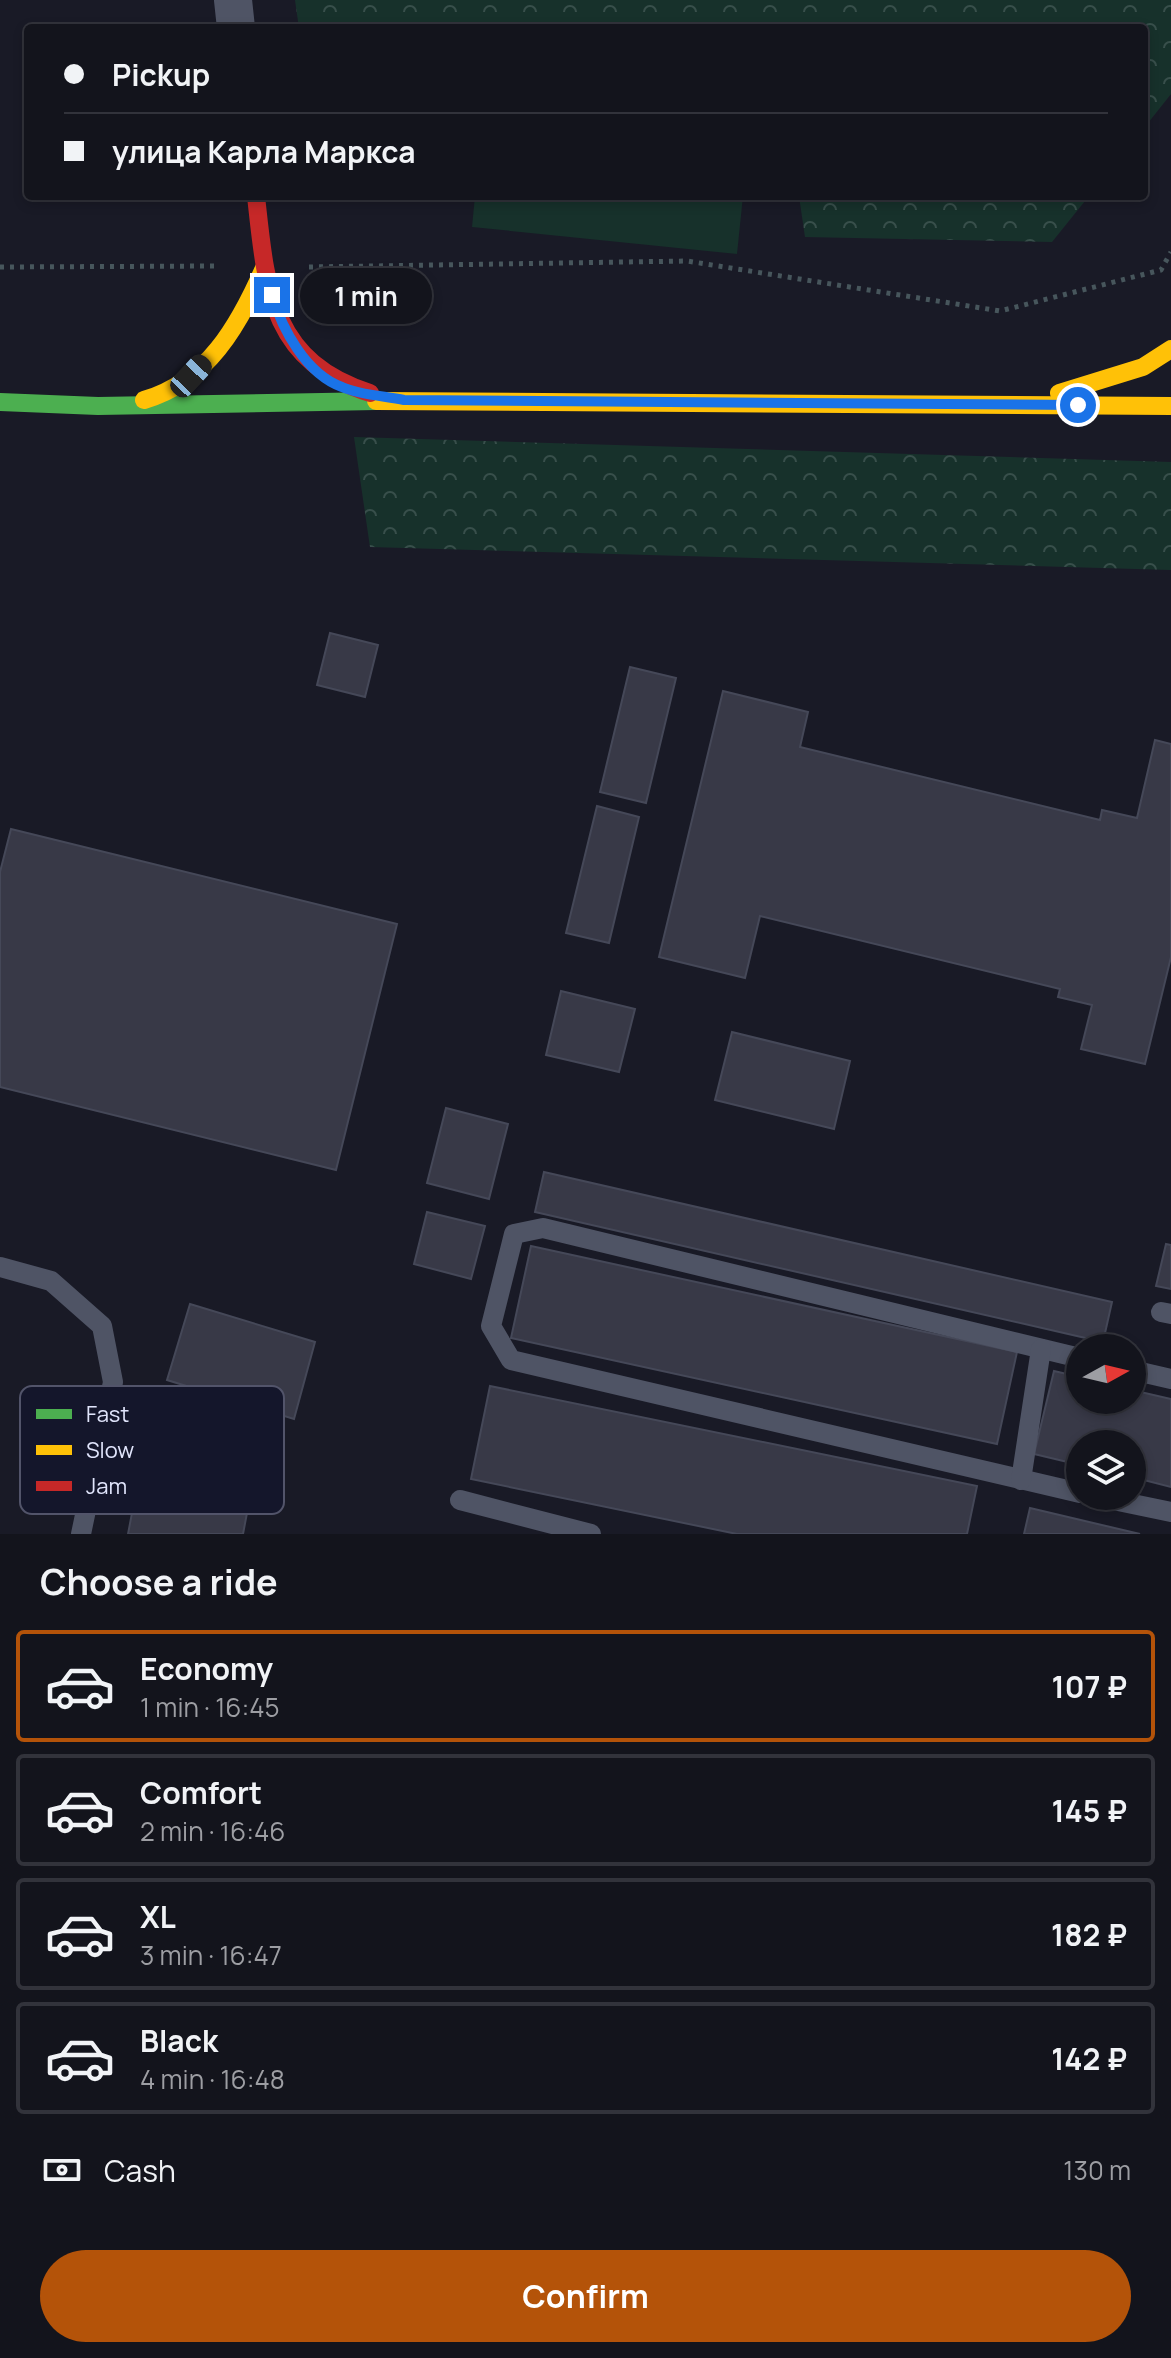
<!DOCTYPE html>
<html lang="en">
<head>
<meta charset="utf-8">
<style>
	:root { --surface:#13141c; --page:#1c1d25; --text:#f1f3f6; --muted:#9d9ea3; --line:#32333b; --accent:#b45309 }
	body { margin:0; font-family:Manrope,sans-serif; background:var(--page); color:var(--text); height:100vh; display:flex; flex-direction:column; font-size:30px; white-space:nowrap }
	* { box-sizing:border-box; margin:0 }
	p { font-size:26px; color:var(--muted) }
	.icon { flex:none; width:44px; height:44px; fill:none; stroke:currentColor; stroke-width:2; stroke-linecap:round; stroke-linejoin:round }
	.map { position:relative; height:1534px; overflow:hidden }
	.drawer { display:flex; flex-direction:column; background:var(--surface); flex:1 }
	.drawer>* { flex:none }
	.top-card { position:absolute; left:24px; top:24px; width:1124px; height:176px; border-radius:8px; box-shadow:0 4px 12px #0003,0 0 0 2px var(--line); display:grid; align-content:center; height:176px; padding:0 40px; background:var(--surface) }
	.needle { width:52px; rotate:82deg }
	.tools { position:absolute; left:1066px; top:1334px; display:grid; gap:16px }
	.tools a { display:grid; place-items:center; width:80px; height:80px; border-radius:50%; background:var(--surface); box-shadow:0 4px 12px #0003,0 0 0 2px var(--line); font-size:40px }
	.end { position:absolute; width:36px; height:36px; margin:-18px; border:10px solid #1a73e8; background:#fff; box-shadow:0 0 0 4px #fff }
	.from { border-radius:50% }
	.bubble { position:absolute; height:56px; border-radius:28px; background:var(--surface); box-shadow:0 4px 12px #0003,0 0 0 2px var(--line); font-size:26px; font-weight:700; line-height:56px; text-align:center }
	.car { position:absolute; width:24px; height:48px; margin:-24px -12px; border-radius:10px; box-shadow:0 0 6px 2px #0007; background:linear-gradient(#222 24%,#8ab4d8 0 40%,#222 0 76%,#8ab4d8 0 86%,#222 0) }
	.top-card b { display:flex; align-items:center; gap:28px; height:76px; font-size:30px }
	.top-card b+b { border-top:2px solid var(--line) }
	.top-card i { width:20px; height:20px; background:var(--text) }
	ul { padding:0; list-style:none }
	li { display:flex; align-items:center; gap:24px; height:112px; margin:0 16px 12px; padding:0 24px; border:4px solid var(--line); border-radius:8px }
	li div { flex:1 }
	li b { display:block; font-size:30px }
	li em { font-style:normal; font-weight:700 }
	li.on { border-color:var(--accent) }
	li>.icon { width:72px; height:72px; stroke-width:1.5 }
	h2 { padding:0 40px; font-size:36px; line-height:96px }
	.pay { display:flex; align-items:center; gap:20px; height:88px; padding:0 40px; font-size:30px }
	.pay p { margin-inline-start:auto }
	.action { display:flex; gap:16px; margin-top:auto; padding:16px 40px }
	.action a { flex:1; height:92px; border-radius:48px; background:var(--accent); color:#fff; font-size:32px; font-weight:700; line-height:92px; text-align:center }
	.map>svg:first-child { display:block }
	.green { fill:#17312b }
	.forest { fill:url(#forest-crowns) }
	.building { fill:#383947; stroke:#454858; stroke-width:2 }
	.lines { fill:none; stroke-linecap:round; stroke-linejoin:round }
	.path { stroke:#47565c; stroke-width:5; stroke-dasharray:4 6; stroke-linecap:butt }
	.lane { stroke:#4f5465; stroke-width:20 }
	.street { stroke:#4f5465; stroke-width:38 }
	.fast { stroke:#4caf50; stroke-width:18 }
	.slow { stroke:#ffc107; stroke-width:18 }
	.jam { stroke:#c62828; stroke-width:18 }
	.route { stroke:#1a73e8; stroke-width:10 }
	.key { fill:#14162b; stroke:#52546a; stroke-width:2 }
	.key-label { font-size:22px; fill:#e1e5fc }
</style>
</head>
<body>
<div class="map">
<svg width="1171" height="1534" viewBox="0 0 1171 1534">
	<defs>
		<pattern id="forest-crowns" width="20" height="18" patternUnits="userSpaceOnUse" patternTransform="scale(2)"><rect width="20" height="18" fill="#17312b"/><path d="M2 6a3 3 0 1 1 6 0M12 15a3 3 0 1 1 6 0" fill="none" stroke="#384f4b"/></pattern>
	</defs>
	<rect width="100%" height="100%" fill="#191a26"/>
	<!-- green -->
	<polygon class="green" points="475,196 743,196 737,254 472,227"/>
	<!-- forest -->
	<g class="forest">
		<polygon points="295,0 1171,0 1171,94 1144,128 1144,28 299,28"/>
		<polygon points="799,196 1089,196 1052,242 805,237"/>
		<polygon points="354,437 1171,462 1171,570 370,547"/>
	</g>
	<!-- building -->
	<g class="building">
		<polygon points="330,633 378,645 365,697 317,685"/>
		<polygon points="630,667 676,678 646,803 600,792"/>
		<polygon points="723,691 808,712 800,747 1100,820 1102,810 1137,818 1155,740 1171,744 1171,957 1145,1064 1081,1049 1092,1005 1058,997 1060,989 760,916 745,978 659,957"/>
		<polygon points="597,806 639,817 609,943 566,933"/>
		<polygon points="11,829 397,924 336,1170 0,1087 0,872"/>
		<polygon points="561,991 635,1009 619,1072 546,1055"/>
		<polygon points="732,1032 850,1061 834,1129 715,1100"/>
		<polygon points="446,1108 508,1124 489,1199 427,1183"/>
		<polygon points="544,1172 1112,1302 1103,1342 535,1212"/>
		<polygon points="427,1212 485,1226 471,1279 414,1264"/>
		<polygon points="1166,1244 1171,1245 1171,1289 1156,1286"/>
		<polygon points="531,1246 1017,1352 997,1444 511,1338"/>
		<polygon points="190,1304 315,1342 294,1419 167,1380"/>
		<polygon points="1054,1371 1080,1377 1080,1400 1132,1400 1132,1390 1171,1399 1171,1487 1132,1477 1132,1444 1080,1444 1080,1465 1034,1454"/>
		<polygon points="490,1386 977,1486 967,1534 737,1534 471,1479"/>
		<polygon points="144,1450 255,1471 243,1534 128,1534"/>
		<polygon points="1030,1508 1140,1534 1024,1534"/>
	</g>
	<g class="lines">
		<!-- path -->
		<g class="path">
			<polyline points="0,267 215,266"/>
			<polyline points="309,267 687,261 1000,311 1161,270 1171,252"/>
		</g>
		<!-- lane -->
		<g class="lane">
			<polyline points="0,1267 51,1281 102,1326 113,1382 81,1534"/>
			<polyline points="1161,1312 1171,1314"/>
			<polyline points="1080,1358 543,1228 514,1234 491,1326 511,1360 1080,1493"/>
			<polyline points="1132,1370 1171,1379"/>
			<polyline points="1021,1480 1041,1349"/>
			<polyline points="1094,1496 1171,1512"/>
			<polyline points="460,1500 591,1534"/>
		</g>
		<!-- street -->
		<polyline class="street" points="233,0 236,28"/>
		<!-- fast -->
		<polyline class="fast" points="0,402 98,406 376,401"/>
		<!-- slow -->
		<g class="slow">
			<polyline points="1059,393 1143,367 1171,349"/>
			<path d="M 144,400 C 207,382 239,325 264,268"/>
			<polyline points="376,401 1171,406"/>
		</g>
		<!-- jam -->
		<path class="jam" d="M 256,196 C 266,288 270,361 370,393"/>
	</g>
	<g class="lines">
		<!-- route -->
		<path class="route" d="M 272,295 C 282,329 306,374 342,387 C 360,395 384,396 404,400 L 1078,405"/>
	</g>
	<!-- legend -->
	<rect x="20" y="1386" width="264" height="128" rx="12" class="key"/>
	<rect x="36" y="1409" width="36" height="10" fill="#4caf50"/>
	<rect x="36" y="1445" width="36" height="10" fill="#ffc107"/>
	<rect x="36" y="1481" width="36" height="10" fill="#c62828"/>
	<g class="key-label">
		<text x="86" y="1422">Fast</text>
		<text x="86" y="1458">Slow</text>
		<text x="86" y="1494">Jam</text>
	</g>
</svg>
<div class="tools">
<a><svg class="needle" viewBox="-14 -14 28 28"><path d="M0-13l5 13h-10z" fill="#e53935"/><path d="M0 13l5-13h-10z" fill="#9d9ea3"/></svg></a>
<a><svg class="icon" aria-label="layers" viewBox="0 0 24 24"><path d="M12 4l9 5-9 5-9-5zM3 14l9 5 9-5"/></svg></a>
</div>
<i class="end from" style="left:1078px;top:405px"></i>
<i class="end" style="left:272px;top:295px"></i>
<div class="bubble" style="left:300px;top:268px;width:132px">1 min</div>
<i class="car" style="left:191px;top:376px;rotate:43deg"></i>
<div class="top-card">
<b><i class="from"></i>Pickup</b>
<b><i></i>улица Карла Маркса</b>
</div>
</div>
<section class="drawer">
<h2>Choose a ride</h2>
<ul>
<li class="on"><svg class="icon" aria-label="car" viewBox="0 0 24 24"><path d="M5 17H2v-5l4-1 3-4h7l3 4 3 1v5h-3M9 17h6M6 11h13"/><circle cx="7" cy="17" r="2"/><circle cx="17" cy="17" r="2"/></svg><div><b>Economy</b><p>1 min · 16:45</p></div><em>107 ₽</em></li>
<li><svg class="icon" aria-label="car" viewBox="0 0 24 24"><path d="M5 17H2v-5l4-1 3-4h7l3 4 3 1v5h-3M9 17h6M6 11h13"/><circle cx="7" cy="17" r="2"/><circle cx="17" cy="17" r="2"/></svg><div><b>Comfort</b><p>2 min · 16:46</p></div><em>145 ₽</em></li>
<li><svg class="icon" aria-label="car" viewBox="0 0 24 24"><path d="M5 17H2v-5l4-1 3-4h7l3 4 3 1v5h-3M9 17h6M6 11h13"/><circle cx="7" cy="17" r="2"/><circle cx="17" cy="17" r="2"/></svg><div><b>XL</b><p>3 min · 16:47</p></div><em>182 ₽</em></li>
<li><svg class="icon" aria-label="car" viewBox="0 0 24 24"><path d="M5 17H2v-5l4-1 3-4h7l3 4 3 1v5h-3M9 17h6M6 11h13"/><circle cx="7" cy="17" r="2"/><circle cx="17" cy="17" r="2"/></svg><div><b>Black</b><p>4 min · 16:48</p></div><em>142 ₽</em></li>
</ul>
<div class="pay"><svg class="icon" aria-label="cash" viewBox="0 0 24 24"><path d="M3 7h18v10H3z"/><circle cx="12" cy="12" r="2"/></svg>Cash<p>130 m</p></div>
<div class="action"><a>Confirm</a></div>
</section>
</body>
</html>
